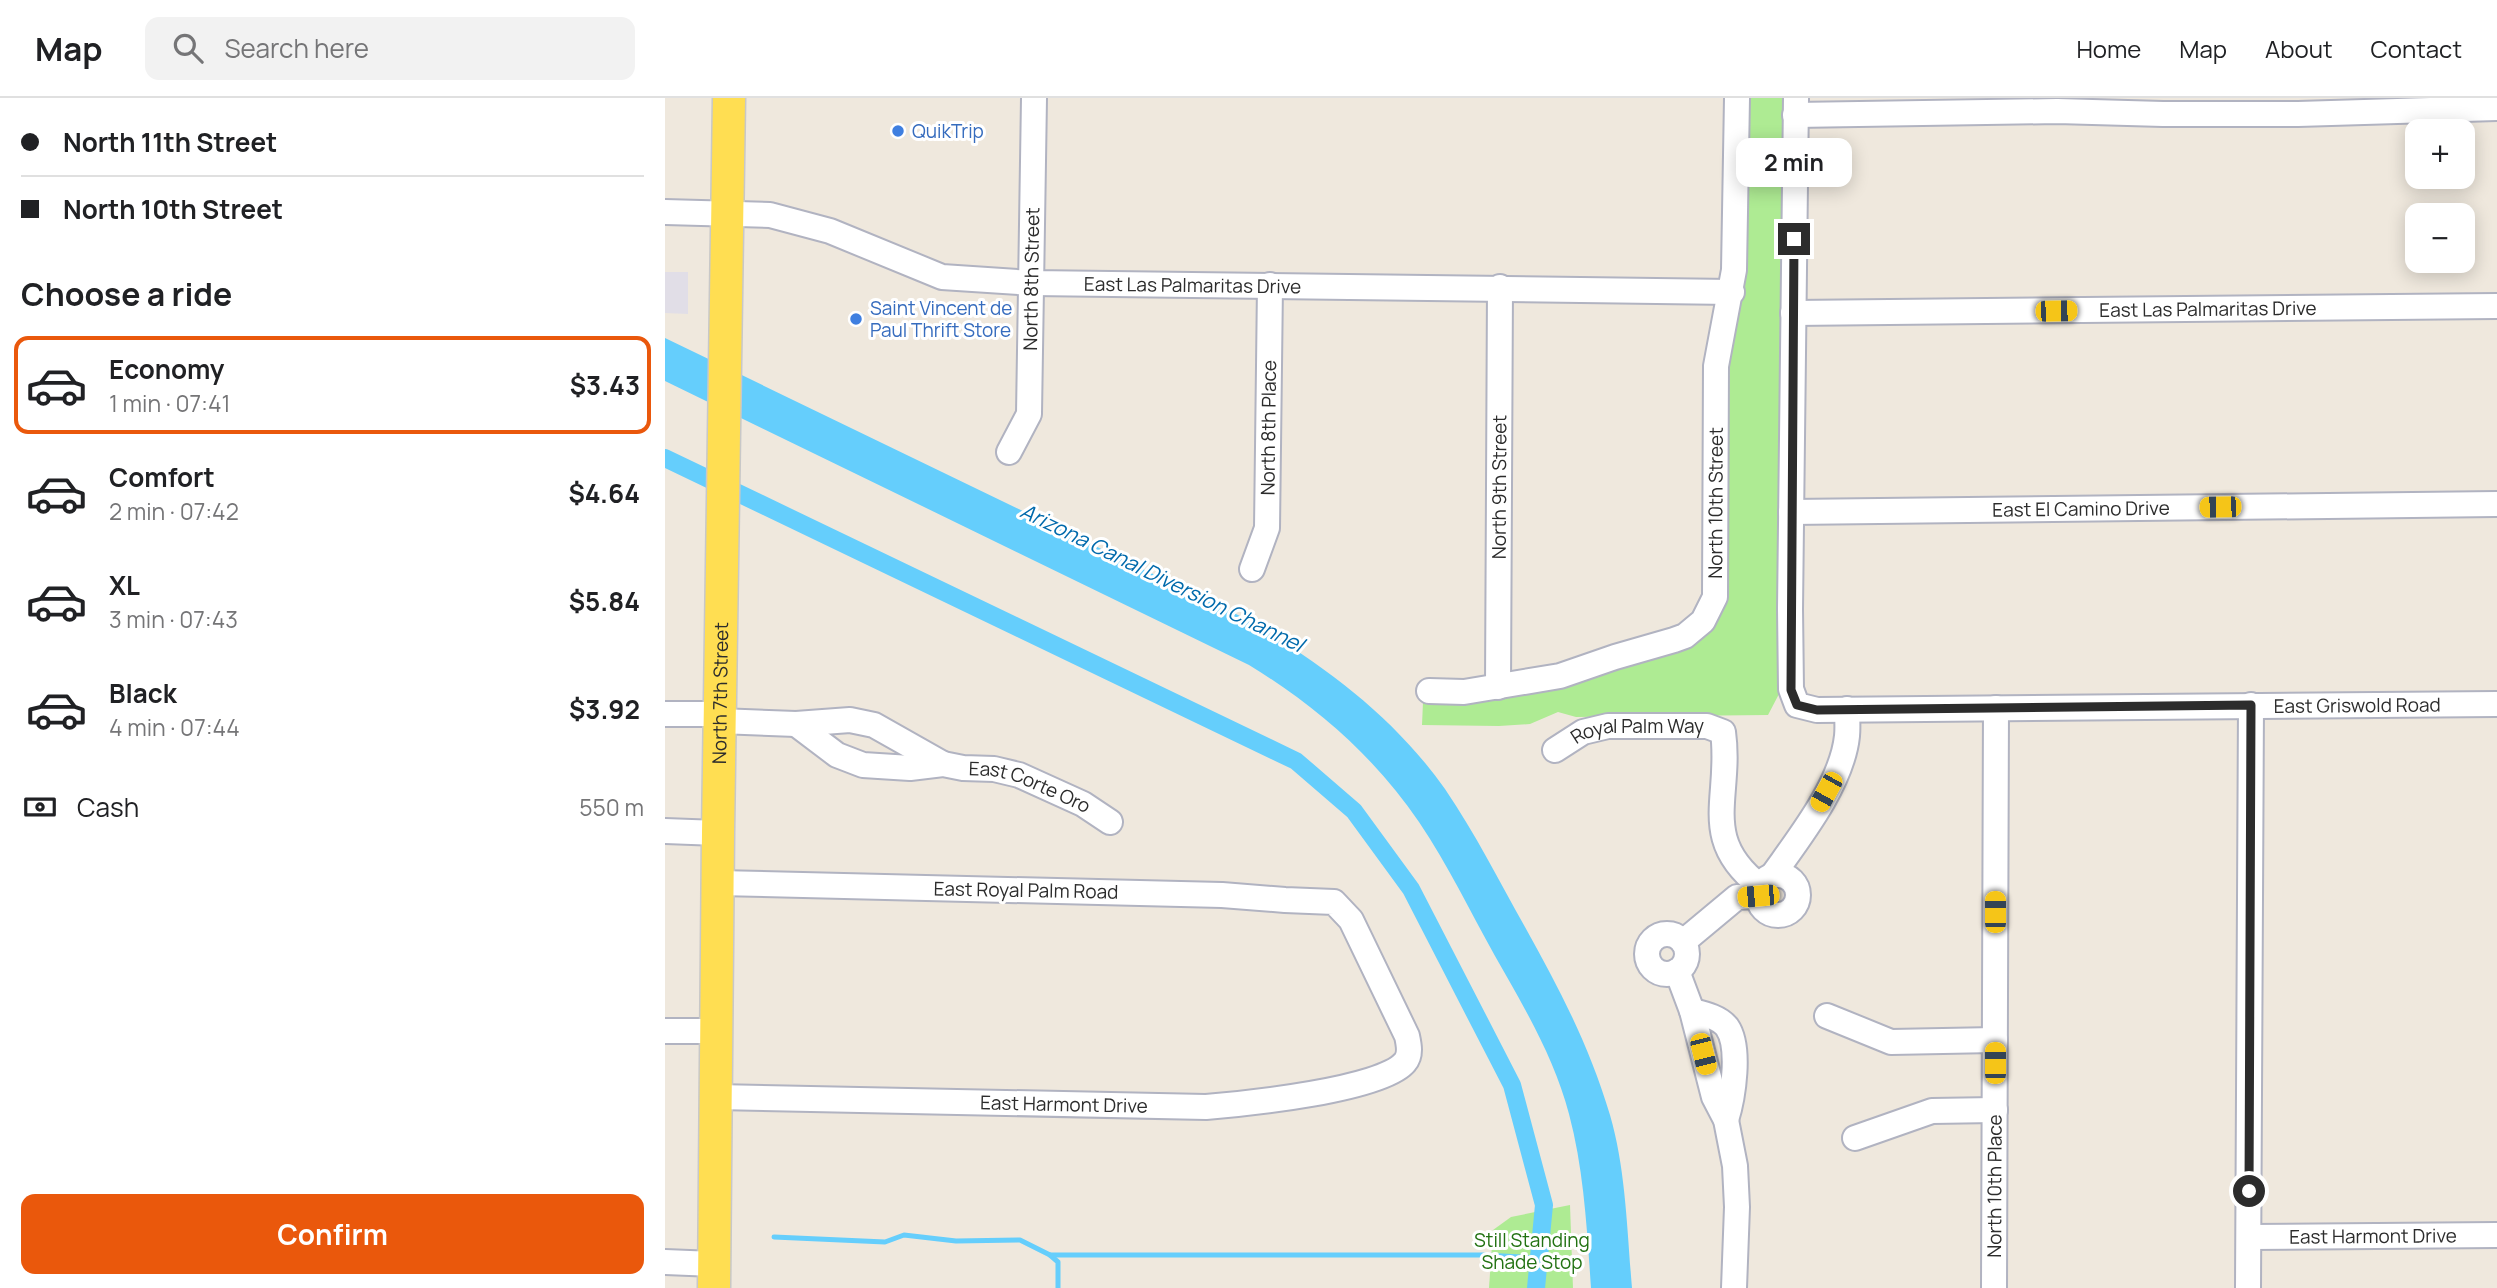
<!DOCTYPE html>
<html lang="en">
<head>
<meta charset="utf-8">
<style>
	:root { --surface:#fff; --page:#f2f2f2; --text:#202124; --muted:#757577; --line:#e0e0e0; --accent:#ea580c }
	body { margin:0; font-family:Manrope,sans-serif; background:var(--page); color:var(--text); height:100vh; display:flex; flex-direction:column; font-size:26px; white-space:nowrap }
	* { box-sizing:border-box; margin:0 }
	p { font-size:23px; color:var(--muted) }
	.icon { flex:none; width:38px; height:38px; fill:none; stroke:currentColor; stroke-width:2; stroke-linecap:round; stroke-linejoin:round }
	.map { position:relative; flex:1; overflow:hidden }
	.panel { display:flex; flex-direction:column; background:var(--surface); width:665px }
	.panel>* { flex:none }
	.top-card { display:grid; align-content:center; height:154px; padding:0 21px; background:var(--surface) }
	.controls { position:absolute; left:1740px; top:21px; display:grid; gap:14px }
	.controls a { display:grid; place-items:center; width:70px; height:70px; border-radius:14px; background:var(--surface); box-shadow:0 4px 18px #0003; font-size:35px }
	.end { position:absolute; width:32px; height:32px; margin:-16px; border:9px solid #2c2c2c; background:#fff; box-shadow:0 0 0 4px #fff }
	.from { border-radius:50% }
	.bubble { position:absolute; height:49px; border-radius:14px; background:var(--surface); box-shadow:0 4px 18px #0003; font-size:23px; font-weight:700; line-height:49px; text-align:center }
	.car { position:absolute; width:21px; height:42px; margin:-21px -10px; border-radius:9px; box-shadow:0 0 5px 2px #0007; background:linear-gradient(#f5c518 24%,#345 0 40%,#f5c518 0 76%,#345 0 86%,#f5c518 0) }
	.top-card b { display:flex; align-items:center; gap:24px; height:66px; font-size:26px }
	.top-card b+b { border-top:2px solid var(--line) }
	.top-card i { width:18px; height:18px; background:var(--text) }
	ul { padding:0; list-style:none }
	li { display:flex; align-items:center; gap:21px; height:98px; margin:0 14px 10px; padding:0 7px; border:4px solid transparent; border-radius:14px }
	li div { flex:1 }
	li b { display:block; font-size:26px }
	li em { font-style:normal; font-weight:700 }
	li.current { border-color:var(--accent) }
	li>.icon { width:63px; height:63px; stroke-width:1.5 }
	h2 { padding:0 21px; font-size:32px; line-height:84px }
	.pay { display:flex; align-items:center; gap:18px; height:77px; padding:0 21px; font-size:26px }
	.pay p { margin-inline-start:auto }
	.cta { display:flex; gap:14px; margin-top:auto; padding:14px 21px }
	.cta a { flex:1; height:80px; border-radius:14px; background:var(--accent); color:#fff; font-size:28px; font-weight:700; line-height:80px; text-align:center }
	header { display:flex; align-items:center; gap:42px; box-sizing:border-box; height:98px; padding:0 35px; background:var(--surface); border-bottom:2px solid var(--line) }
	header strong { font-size:33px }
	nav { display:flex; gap:38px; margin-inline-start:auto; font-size:24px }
	.search { width:490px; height:63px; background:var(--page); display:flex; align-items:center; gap:18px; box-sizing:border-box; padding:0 24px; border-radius:14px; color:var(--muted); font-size:26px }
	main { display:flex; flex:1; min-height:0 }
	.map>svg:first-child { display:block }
	.industrial { fill:#e1dee7 }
	.green { fill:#aeeb93 }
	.water { fill:#65cefc }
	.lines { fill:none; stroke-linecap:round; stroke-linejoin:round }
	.stream { stroke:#65cefc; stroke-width:5 }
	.canal { stroke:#65cefc; stroke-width:18 }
	.minor-casing { stroke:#b1b3c1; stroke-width:28 }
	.major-casing { stroke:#c8c8c8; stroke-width:35 }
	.minor { stroke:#fff; stroke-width:24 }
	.major { stroke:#ffde52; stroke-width:32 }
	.route { stroke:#2c2c2c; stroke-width:9 }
	.shop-dot { fill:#3f7fe0; stroke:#fff; stroke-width:2.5 }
	.labels { text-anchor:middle; stroke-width:6; stroke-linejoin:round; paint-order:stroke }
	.shop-label { font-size:19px; fill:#366cbe; stroke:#fff; text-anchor:start }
	.street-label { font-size:19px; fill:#2c2c2c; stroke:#fff }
	.park-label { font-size:19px; fill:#227212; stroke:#fff }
	.water-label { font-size:21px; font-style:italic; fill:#006aac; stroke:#fff }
</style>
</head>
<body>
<header>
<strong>Map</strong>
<div class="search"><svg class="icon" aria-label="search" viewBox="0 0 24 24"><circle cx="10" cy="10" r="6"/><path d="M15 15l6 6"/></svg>Search here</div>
<nav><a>Home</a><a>Map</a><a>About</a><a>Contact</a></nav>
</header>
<main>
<section class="panel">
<div class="top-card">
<b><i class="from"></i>North 11th Street</b>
<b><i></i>North 10th Street</b>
</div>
<h2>Choose a ride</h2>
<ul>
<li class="current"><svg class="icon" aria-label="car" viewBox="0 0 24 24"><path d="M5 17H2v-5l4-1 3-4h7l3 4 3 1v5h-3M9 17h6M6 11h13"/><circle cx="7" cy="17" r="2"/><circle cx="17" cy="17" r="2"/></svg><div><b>Economy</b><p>1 min · 07:41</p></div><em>$3.43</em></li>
<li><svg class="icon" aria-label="car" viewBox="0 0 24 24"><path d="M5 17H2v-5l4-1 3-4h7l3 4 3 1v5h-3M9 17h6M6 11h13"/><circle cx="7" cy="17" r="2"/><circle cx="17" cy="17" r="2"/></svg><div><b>Comfort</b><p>2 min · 07:42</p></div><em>$4.64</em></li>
<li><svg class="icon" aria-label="car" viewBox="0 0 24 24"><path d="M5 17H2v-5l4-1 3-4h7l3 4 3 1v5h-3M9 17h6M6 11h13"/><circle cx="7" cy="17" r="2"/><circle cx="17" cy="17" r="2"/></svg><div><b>XL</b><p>3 min · 07:43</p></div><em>$5.84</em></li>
<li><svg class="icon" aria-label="car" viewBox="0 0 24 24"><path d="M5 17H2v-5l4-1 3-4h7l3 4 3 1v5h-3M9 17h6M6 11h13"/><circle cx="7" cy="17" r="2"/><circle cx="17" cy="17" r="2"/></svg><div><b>Black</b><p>4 min · 07:44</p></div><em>$3.92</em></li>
</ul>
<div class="pay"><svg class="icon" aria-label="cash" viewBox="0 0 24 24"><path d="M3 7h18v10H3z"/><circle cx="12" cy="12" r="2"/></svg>Cash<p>550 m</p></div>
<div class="cta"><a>Confirm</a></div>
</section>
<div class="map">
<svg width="1832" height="1190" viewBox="0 0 1832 1190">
	<rect width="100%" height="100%" fill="#efe8dd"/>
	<!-- industrial -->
	<polygon class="industrial" points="0,174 23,174 23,216 0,215"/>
	<!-- green -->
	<g class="green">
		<polygon points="1077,0 1121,0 1114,596 1103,617 911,619 893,614 865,626 834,628 757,627 758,604 768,604 1044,528"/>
		<polygon points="905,1107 908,1190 824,1190 828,1132 846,1119"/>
	</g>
	<!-- water -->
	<path class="water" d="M 0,240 L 575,518 C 654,563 727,616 780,691 C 810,735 834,783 860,829 C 895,892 924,947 945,1017 C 961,1072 962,1133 967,1190 L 926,1190 C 922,1132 919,1072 904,1016 C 889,959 859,909 830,858 C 805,813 783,767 754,724 C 710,659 651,608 584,567 L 0,283 Z"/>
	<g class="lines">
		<!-- stream -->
		<g class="stream">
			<polyline points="109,1139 220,1144 239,1137 291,1143 355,1142 385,1157 393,1164 393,1190"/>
			<polyline points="385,1157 819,1157 874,1160"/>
		</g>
		<!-- canal -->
		<polyline class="canal" points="0,360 631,663 689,713 746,791 847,987 879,1107 871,1190"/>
		<defs>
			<g id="minor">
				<path id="s1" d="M 1131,0 L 1125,511 L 1126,591 L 1132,607 L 1152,612 L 1832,606"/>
				<polyline points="1130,17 1392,13 1498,16 1633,16 1832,10"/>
				<path id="s2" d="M 0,114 L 105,117 L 165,133 L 277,179 L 367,185 L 1067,194"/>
				<path id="s3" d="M 1128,215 L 1832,208"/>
				<path id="s4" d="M 344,354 L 364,316 L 369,0"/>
				<path id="s5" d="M 1126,414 L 1832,406"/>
				<path id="s6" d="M 587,471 L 602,430 L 605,187"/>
				<path id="s7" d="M 833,589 L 835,189"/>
				<path id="s8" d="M 764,593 L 799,594 L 895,578 L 950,559 L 1009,542 L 1020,538 L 1038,523 L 1050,499 L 1051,268 L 1069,172 L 1072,0"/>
				<polyline points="0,616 54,616"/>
				<polyline points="54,623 131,626 185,622 209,627 278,666"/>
				<path id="s9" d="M 131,626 L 172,657 L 198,667 L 245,670 L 278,666 L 298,670 L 329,671 L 354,677 L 418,706 L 445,724"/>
				<path id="s10" d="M 890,652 L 918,634 L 943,628 L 1042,628 L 1058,634 C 1067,699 1033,740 1095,788"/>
				<polyline points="0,733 53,735"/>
				<circle cx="1113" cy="797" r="20"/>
				<path d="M 1107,778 C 1134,740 1177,686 1182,638 C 1183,629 1182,620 1182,611"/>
				<circle cx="1002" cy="856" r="20"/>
				<polyline points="1018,844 1072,799 1093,798"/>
				<polyline points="1012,873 1027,913 1049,999 1061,1022 1070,1068 1072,1109 1069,1190"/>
				<path d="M 1027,913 C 1039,916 1054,919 1062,929 C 1076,949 1068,1000 1061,1022"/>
				<polyline points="1162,918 1226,944 1330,942"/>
				<polyline points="0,933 51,933"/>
				<path id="s11" d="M 51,999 L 541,1009 C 578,1006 718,992 740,964 C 746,957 744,947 742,938 L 686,822 L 669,804 L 620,802 L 557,797 L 53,785"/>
				<polyline points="1190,1040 1267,1013 1330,1012"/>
				<path id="s12" d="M 1584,1139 L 1832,1137"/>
				<polyline points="0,1164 49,1166"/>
				<path id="s13" d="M 1329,1190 L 1331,610"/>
				<polyline points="1583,1190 1586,607"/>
			</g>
			<g id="major">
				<path id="s14" d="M 49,1190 L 53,735 L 64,0"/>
			</g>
		</defs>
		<!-- minor casing -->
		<use href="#minor" class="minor-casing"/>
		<!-- major casing -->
		<use href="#major" class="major-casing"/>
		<!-- minor -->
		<use href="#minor" class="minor"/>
		<!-- major -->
		<use href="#major" class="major"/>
	</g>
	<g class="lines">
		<!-- route -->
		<polyline class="route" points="1129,141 1126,592 1132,607 1152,612 1586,607 1584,1093"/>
	</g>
	<!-- markers -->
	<g class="shop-dot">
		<circle cx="233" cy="33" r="7"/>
		<circle cx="191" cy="221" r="7"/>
	</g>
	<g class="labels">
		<!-- shop labels -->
		<g class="shop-label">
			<text x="247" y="40">QuikTrip</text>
			<text x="205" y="217">Saint Vincent de<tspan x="205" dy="22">Paul Thrift Store</tspan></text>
		</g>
		<!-- street labels -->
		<g class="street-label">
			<text dy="7" stroke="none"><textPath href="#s4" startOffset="178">North 8th Street</textPath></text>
			<text dy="7" stroke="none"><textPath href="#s2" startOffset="539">East Las Palmaritas Drive</textPath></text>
			<text dy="7" stroke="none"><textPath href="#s3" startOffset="415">East Las Palmaritas Drive</textPath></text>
			<text dy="7" stroke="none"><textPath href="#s6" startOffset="144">North 8th Place</textPath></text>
			<text dy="7" stroke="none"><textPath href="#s7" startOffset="200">North 9th Street</textPath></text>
			<text dy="7" stroke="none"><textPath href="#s8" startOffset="408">North 10th Street</textPath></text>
			<text dy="7" stroke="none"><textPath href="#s5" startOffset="290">East El Camino Drive</textPath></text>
			<text dy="7" stroke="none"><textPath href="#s14" startOffset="595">North 7th Street</textPath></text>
			<text dy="7" stroke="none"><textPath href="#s1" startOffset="1169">East Griswold Road</textPath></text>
			<text dy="7" stroke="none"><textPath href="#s10" startOffset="88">Royal Palm Way</textPath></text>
			<text dy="7" stroke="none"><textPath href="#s9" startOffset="250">East Corte Oro</textPath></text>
			<text transform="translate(361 792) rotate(1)" y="7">East Royal Palm Road</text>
			<text dy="7" stroke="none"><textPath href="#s11" startOffset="348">East Harmont Drive</textPath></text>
			<text dy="7" stroke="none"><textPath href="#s13" startOffset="102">North 10th Place</textPath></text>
			<text dy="7" stroke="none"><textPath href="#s12" startOffset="124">East Harmont Drive</textPath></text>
		</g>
		<!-- park labels -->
		<g class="park-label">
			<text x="867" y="1149">Still Standing<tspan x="867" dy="22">Shade Stop</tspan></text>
		</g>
		<!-- water labels -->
		<g class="water-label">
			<text transform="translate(497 480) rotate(26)" y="7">Arizona Canal Diversion Channel</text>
		</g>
	</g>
</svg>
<div class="controls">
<a>+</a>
<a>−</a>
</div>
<i class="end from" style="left:1584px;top:1093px"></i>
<i class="end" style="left:1129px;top:141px"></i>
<div class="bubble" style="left:1071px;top:40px;width:116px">2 min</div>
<i class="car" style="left:1391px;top:213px;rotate:89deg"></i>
<i class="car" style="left:1555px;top:409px;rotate:269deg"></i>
<i class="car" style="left:1161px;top:694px;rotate:209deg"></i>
<i class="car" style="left:1093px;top:798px;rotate:265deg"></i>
<i class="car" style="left:1330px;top:814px;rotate:0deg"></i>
<i class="car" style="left:1038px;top:956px;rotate:166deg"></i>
<i class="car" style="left:1330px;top:965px;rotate:0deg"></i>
</div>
</main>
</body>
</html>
